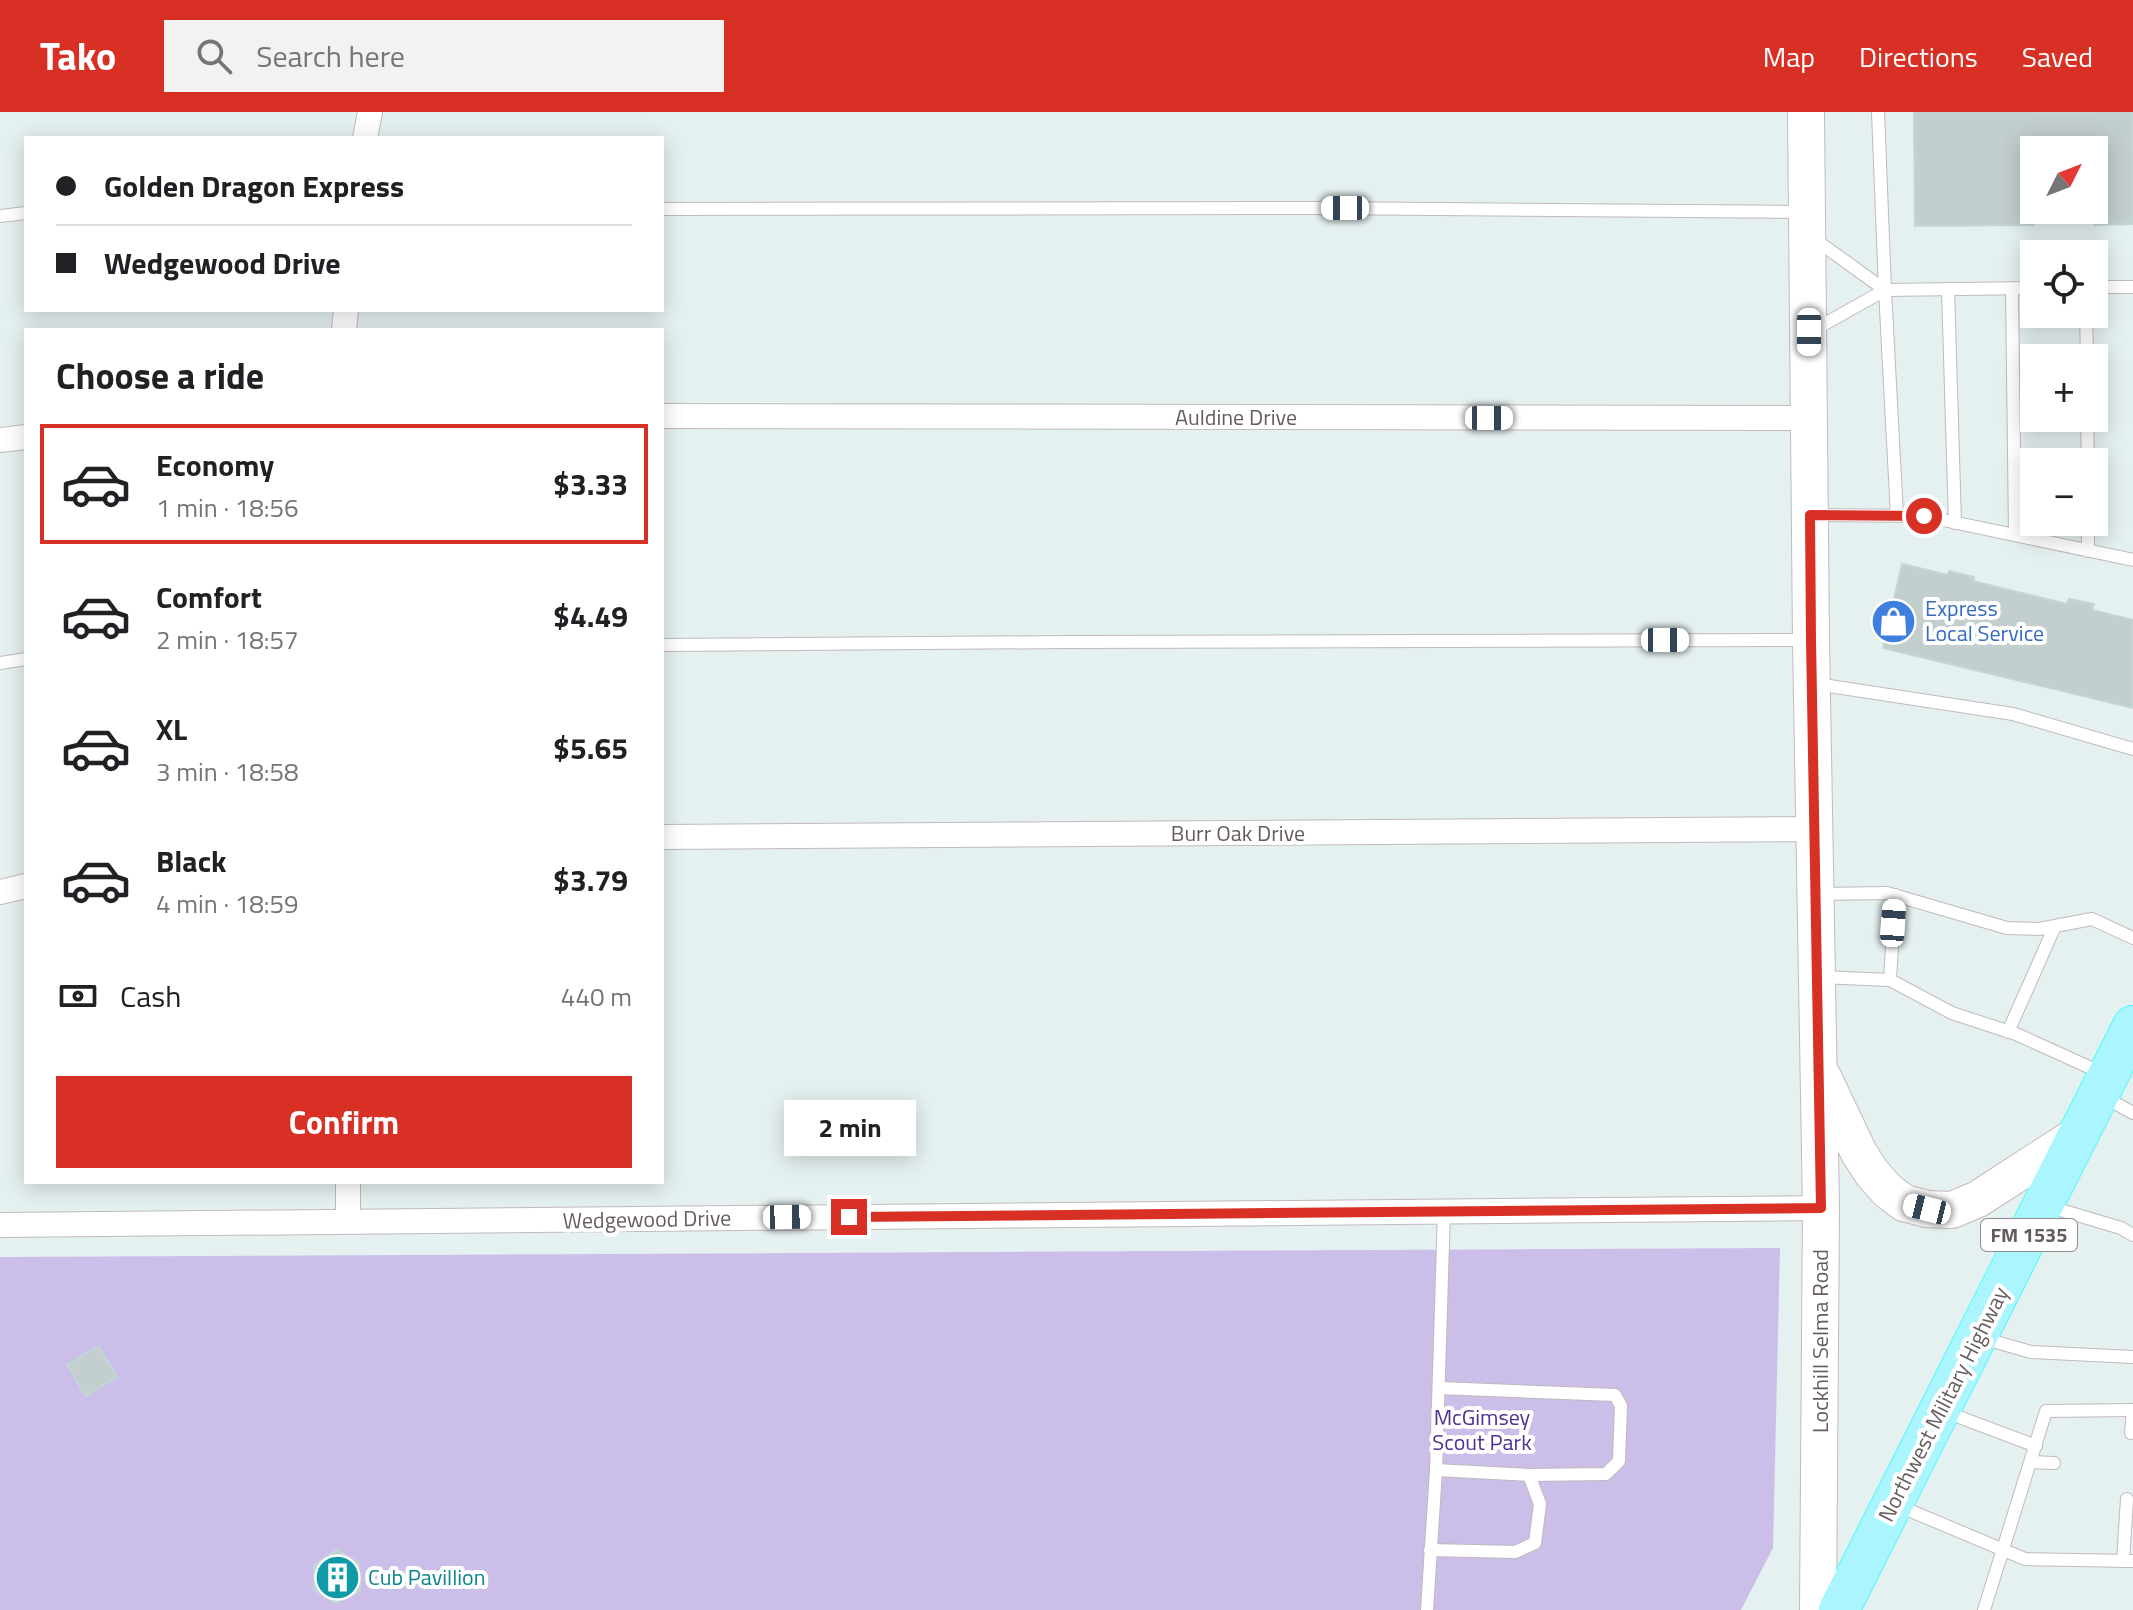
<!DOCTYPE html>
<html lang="en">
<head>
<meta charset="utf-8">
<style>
	:root { --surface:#fff; --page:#f2f2f2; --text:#202124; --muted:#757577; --line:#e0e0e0; --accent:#d93025 }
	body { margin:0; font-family:"Titillium Web",sans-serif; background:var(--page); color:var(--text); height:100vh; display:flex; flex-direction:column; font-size:30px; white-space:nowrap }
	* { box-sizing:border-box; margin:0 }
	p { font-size:26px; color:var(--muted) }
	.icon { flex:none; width:44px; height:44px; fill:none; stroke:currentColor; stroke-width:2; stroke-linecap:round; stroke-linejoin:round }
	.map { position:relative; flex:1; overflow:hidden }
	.drawer { position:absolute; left:24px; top:216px; width:640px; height:856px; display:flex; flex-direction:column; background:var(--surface); border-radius:0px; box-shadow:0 4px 20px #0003 }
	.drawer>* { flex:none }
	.banner { position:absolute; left:24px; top:24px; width:640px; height:176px; border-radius:0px; box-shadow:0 4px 20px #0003; display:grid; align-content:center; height:176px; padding:0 32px; background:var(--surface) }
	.needle { width:52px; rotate:48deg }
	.fabs { position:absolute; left:2020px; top:24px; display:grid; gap:16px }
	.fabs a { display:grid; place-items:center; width:88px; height:88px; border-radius:0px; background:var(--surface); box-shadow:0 4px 20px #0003; font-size:40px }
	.end { position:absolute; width:36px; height:36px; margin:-18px; border:10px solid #d93025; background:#fff; box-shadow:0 0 0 4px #fff }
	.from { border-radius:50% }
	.bubble { position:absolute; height:56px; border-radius:0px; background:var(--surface); box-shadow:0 4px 20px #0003; font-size:26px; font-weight:700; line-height:56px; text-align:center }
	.car { position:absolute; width:24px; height:48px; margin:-24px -12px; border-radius:10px; box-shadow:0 0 6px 2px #0007; background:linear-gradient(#fff 24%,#345 0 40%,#fff 0 76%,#345 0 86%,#fff 0) }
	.banner b { display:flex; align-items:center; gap:28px; height:76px; font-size:30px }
	.banner b+b { border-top:2px solid var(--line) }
	.banner i { width:20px; height:20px; background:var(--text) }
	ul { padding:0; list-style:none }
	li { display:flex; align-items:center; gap:24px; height:120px; margin:0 16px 12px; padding:0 16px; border:4px solid transparent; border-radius:0px }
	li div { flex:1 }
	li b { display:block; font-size:30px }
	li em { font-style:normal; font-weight:700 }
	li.active { border-color:var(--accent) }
	li>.icon { width:72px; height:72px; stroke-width:1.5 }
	h2 { padding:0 32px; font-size:36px; line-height:96px }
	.pay { display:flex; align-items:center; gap:20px; height:88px; padding:0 32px; font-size:30px }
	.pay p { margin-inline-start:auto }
	.button { display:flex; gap:16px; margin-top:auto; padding:16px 32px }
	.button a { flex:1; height:92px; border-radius:0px; background:var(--accent); color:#fff; font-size:32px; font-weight:700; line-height:92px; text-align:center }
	header { display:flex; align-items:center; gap:48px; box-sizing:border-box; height:112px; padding:0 40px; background:var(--accent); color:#fff }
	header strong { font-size:38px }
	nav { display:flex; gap:44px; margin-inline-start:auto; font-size:28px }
	.search { width:560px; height:72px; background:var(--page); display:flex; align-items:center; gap:20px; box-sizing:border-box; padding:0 28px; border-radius:0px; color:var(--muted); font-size:30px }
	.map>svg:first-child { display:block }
	.green { fill:#cbbfea }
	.building { fill:#c3cece; stroke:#c2d6d5; stroke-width:2 }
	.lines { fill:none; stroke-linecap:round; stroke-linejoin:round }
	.lane-casing { stroke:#c2b9bb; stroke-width:14 }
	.street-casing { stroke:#c2b9bb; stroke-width:26 }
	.secondary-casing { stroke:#c4babb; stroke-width:38 }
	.primary-casing { stroke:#50fdfd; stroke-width:42 }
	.lane { stroke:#fff; stroke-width:12 }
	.street { stroke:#fff; stroke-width:24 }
	.secondary { stroke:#fff; stroke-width:36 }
	.primary { stroke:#abf5ff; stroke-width:40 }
	.route { stroke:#d93025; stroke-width:10 }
	.labels { text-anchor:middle; stroke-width:8; stroke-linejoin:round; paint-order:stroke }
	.shield { fill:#fff; stroke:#948d8e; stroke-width:2 }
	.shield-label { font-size:20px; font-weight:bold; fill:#665c5e }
	.street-label { font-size:22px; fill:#665c5e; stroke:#fff }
	.shop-label { font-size:22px; fill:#366cbe; stroke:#fff; text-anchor:start }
	.park-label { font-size:22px; fill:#503092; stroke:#fff }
	.culture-label { font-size:22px; fill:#0d838f; stroke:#fff; text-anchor:start }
</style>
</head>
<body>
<header>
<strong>Tako</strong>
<div class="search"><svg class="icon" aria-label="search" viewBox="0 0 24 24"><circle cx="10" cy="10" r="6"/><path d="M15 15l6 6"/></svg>Search here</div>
<nav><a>Map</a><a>Directions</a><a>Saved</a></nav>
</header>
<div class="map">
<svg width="2133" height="1498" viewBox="0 0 2133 1498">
	<rect width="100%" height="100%" fill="#e5f0f0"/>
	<!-- green -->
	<polygon class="green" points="1780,1136 1773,1436 1741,1498 0,1498 0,1145"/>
	<!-- building -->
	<g class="building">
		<polygon points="1914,0 2133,0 2133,112 2094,113 2094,38 2034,38 2034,113 1915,114"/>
		<polygon points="1902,452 1948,463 1949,459 1974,465 1973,469 2067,492 2069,487 2094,492 2092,498 2133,508 2133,596 1883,536"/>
		<polygon points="99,1234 117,1265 86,1284 67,1253"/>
		<polygon points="337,1438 359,1451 360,1479 336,1491 314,1478 314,1453"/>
	</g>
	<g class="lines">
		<defs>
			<g id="lane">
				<polyline points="1878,0 1885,178 1897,404"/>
				<polyline points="662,97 1315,96 1803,100"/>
				<polyline points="0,104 26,101"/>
				<polyline points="1813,126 1885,178"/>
				<polyline points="2094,175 2133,175"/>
				<polyline points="2012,176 2015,423"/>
				<polyline points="1948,177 1955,411"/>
				<polyline points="2086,202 2087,246"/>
				<polyline points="1812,219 1885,178 2034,176"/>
				<polyline points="2087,306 2088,350"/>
				<polyline points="1813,403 1924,404 2133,448"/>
				<polyline points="2088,410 2088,439"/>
				<polyline points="662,533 1068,530 1807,528"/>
				<polyline points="0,551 26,547"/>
				<polyline points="1816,572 2013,602 2133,637"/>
				<polyline points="1818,782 1887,781 2007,816 2039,817 2092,807 2133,826"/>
				<polyline points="1820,865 1890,868 1952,901 2016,922 2102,961"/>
				<polyline points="1890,868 1895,783"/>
				<polyline points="2008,920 2055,814"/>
				<polyline points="2104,985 2133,1001"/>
				<polyline points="2047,1094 2121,1116 2133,1123"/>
				<polyline points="1982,1226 2031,1240 2133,1245"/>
				<polyline points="1439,1276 1615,1283 1621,1294 1619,1349 1606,1362 1529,1363"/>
				<polyline points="1943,1299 2036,1334"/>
				<polyline points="2131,1321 2133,1298"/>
				<polyline points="2031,1350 2054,1351"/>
				<polyline points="1899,1394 2025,1447 2133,1449"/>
				<polyline points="1430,1438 1515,1440 1535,1431 1540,1392 1529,1363 1436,1358"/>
				<polyline points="2123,1449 2127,1387"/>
				<polyline points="1427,1498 1436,1358 1444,1099"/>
				<polyline points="1984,1498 2046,1299 2133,1298"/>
			</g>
			<g id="street">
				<polyline points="365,26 370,0"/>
				<polyline points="344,218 346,198"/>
				<polyline points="662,304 1809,306"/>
				<polyline points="0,328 26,325"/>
				<polyline points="662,725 1814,717"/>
				<polyline points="0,780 26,774"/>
				<polyline points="348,1070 348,1109"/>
				<polyline points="0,1113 1821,1096"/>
			</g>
			<g id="secondary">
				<polyline points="1806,0 1811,528 1821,1096 1818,1498"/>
				<polyline points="1823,965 1859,1041 1872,1061 1888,1079 1904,1091 1927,1097 1952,1098 1978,1087 2080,1021"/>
			</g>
			<polyline id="primary" points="1839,1498 2133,914"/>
		</defs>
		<!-- lane casing -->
		<use href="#lane" class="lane-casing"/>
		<!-- street casing -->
		<use href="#street" class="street-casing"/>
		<!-- secondary casing -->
		<use href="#secondary" class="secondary-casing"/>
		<!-- primary casing -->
		<use href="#primary" class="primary-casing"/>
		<!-- lane -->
		<use href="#lane" class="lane"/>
		<!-- street -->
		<use href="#street" class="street"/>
		<!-- secondary -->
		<use href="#secondary" class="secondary"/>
		<!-- primary -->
		<use href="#primary" class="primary"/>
	</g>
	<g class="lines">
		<!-- route -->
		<polyline class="route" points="849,1105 1821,1096 1811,528 1810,403 1924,404"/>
	</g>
	<!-- icons -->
	<defs>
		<symbol id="shop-disc" viewBox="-11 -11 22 22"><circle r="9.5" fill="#3f7fe0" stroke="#fff"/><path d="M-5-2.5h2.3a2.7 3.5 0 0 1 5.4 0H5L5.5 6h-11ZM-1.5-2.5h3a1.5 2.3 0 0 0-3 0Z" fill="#fff"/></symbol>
		<symbol id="building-disc" viewBox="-11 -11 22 22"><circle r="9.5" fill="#0f9aa8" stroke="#fff"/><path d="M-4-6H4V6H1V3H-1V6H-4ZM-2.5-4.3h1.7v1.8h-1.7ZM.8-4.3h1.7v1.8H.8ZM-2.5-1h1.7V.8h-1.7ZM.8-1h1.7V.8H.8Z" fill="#fff"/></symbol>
	</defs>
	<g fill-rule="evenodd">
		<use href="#shop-disc" x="1868" y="484" width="51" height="51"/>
		<use href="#building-disc" x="312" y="1440" width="51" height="51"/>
	</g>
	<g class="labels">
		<!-- shield labels -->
		<rect class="shield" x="1981" y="1107" width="96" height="32" rx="6"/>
		<g class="shield-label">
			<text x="2029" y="1130">FM 1535</text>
		</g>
		<!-- street labels -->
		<g class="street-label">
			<text x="1236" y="313">Auldine Drive</text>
			<text x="1238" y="729">Burr Oak Drive</text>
			<text transform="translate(647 1107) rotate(-1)" y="8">Wedgewood Drive</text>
			<text transform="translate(1820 1229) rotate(-90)" y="8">Lockhill Selma Road</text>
			<text transform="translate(1943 1292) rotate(-63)" y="8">Northwest Military Highway</text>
		</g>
		<!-- shop labels -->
		<g class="shop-label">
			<text x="1925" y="504">Express<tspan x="1925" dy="25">Local Service</tspan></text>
		</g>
		<!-- park labels -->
		<g class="park-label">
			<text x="1482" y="1313">McGimsey<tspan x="1482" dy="25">Scout Park</tspan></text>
		</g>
		<!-- culture labels -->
		<g class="culture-label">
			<text x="368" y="1473">Cub Pavillion</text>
		</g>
	</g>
</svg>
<div class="fabs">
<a><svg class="needle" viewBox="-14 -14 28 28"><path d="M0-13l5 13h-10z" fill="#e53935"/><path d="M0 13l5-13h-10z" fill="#757577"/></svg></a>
<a><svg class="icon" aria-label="locate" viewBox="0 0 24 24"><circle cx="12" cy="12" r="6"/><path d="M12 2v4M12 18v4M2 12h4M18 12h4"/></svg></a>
<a>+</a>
<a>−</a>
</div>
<i class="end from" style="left:1924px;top:404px"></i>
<i class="end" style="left:849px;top:1105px"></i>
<div class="bubble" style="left:784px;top:988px;width:132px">2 min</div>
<i class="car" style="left:1345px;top:96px;rotate:270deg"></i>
<i class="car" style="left:1809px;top:220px;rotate:180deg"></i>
<i class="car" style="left:1489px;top:306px;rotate:90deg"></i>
<i class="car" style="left:1665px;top:528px;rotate:90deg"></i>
<i class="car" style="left:1893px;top:811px;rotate:4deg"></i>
<i class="car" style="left:1927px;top:1097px;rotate:284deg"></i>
<i class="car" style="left:787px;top:1105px;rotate:89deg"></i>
<div class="banner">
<b><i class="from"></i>Golden Dragon Express</b>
<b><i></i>Wedgewood Drive</b>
</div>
<section class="drawer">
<h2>Choose a ride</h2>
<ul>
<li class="active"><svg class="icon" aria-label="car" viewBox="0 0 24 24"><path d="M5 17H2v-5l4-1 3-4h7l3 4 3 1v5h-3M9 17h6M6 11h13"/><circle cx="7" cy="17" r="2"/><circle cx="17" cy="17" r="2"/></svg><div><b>Economy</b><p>1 min · 18:56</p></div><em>$3.33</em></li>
<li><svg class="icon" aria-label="car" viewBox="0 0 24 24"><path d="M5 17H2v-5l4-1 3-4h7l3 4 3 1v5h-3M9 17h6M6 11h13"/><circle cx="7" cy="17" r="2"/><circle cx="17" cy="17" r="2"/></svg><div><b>Comfort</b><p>2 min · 18:57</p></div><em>$4.49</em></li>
<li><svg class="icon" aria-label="car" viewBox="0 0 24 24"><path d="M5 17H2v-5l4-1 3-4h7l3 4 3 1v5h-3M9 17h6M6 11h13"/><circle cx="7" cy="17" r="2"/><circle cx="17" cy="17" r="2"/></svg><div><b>XL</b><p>3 min · 18:58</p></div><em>$5.65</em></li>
<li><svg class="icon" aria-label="car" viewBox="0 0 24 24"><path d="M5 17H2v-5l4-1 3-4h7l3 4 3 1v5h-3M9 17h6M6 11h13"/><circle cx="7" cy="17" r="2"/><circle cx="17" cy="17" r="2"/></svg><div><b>Black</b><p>4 min · 18:59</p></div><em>$3.79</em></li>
</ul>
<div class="pay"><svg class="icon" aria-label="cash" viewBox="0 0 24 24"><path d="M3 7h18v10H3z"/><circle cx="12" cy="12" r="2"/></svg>Cash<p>440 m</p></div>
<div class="button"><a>Confirm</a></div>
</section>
</div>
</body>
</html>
